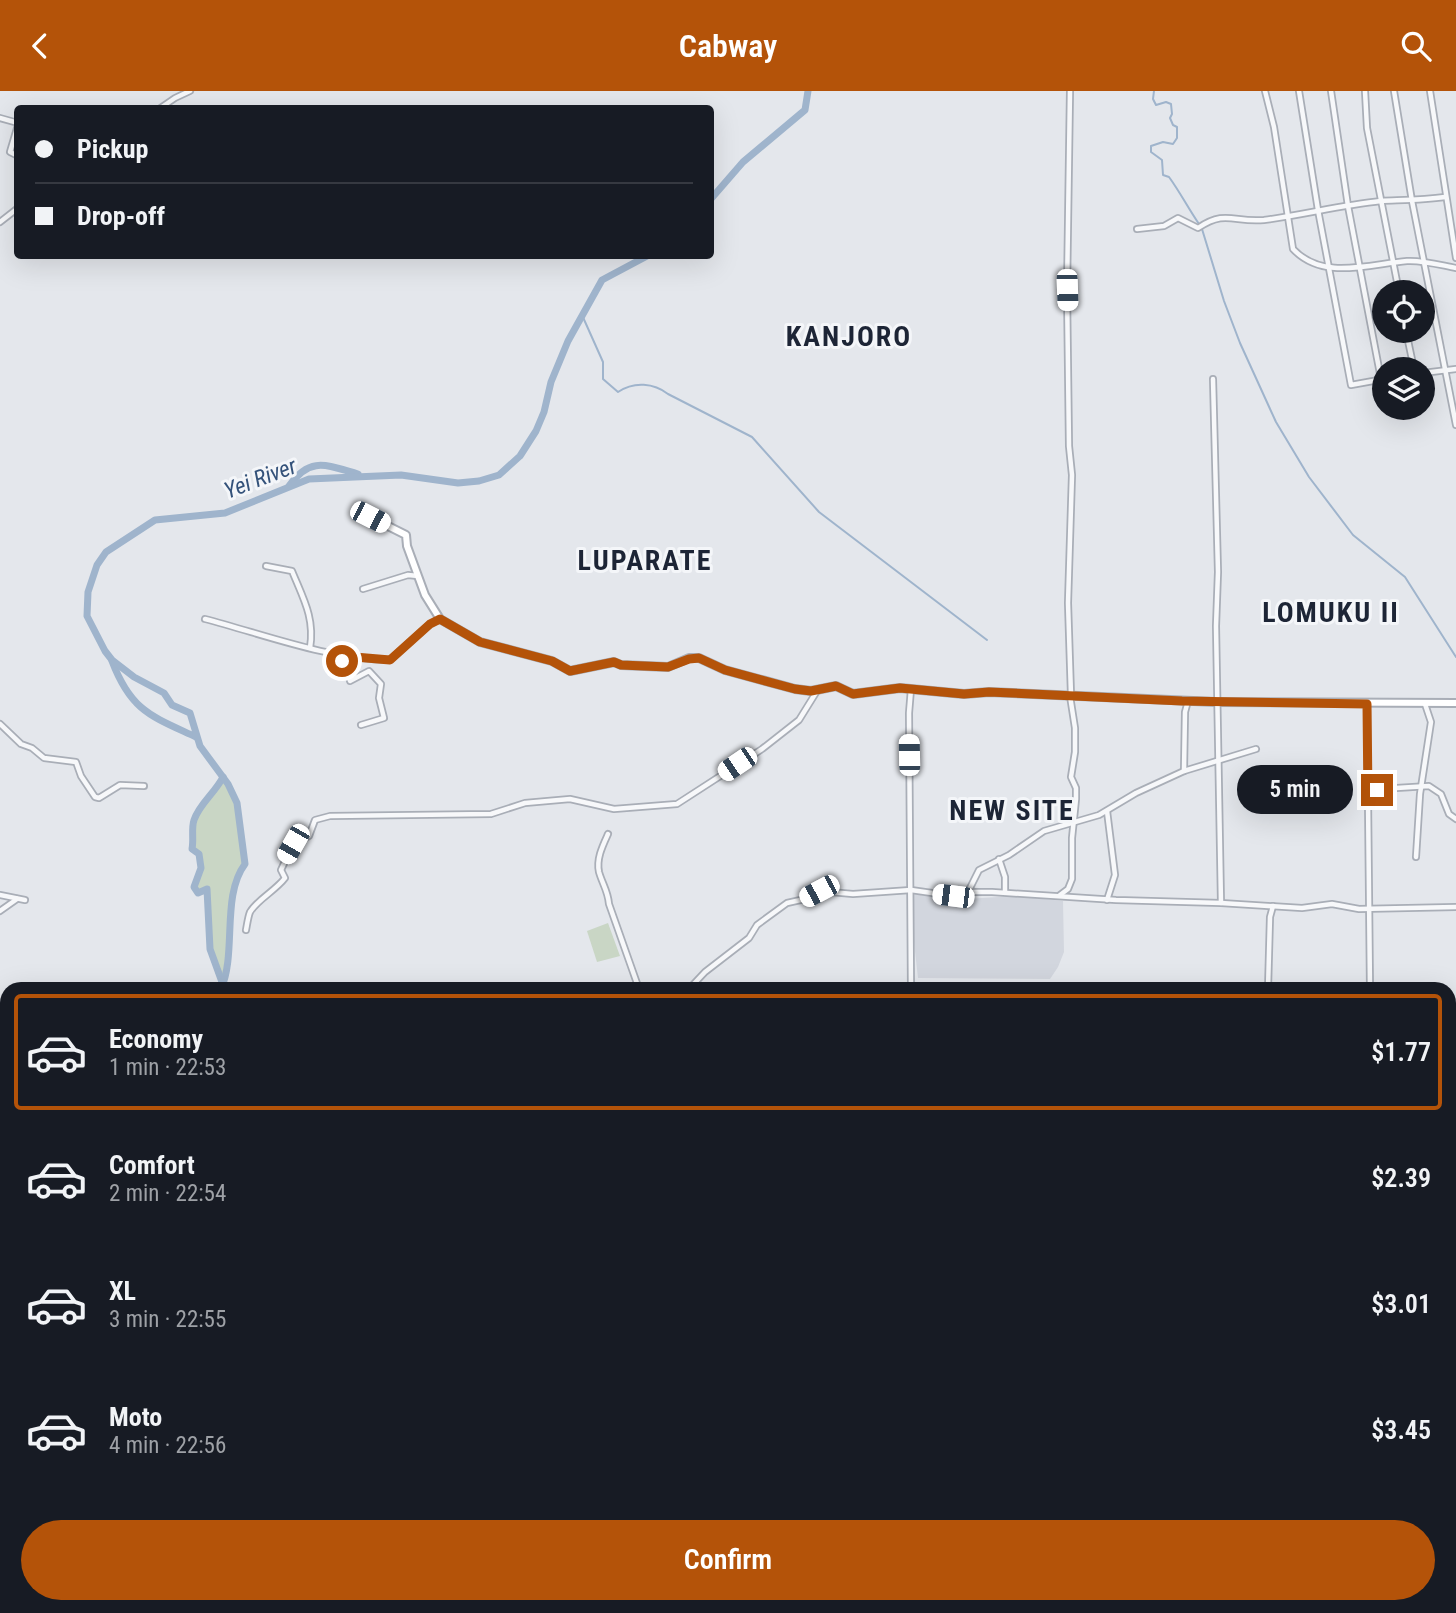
<!DOCTYPE html>
<html lang="en">
<head>
<meta charset="utf-8">
<style>
	:root { --surface:#171b24; --page:#20242c; --text:#f1f3f6; --muted:#9ea1a6; --line:#363941; --accent:#b45309 }
	body { margin:0; font-family:"Roboto Condensed",sans-serif; background:var(--page); color:var(--text); height:100vh; display:flex; flex-direction:column; font-size:26px; white-space:nowrap }
	* { box-sizing:border-box; margin:0 }
	p { font-size:23px; color:var(--muted) }
	.icon { flex:none; width:38px; height:38px; fill:none; stroke:currentColor; stroke-width:2; stroke-linecap:round; stroke-linejoin:round }
	.map { position:relative; flex:1; overflow:hidden }
	.drawer { position:absolute; left:0px; top:891px; width:1456px; height:632px; display:flex; flex-direction:column; background:var(--surface); border-radius:21px 21px 0 0; box-shadow:0 7px 28px #0002 }
	.drawer>* { flex:none }
	.banner { position:absolute; left:14px; top:14px; width:700px; height:154px; border-radius:7px; box-shadow:0 7px 28px #0002; display:grid; align-content:center; height:154px; padding:0 21px; background:var(--surface) }
	.buttons { position:absolute; left:1372px; top:189px; display:grid; gap:14px }
	.buttons a { display:grid; place-items:center; width:63px; height:63px; border-radius:50%; background:var(--surface); box-shadow:0 7px 28px #0002; font-size:35px }
	.end { position:absolute; width:32px; height:32px; margin:-16px; border:9px solid #b45309; background:#fff; box-shadow:0 0 0 4px #fff }
	.from { border-radius:50% }
	.bubble { position:absolute; height:49px; border-radius:24px; background:var(--surface); box-shadow:0 7px 28px #0002; font-size:23px; font-weight:600; line-height:49px; text-align:center }
	.car { position:absolute; width:21px; height:42px; margin:-21px -10px; border-radius:9px; box-shadow:0 0 5px 2px #0007; background:linear-gradient(#fff 24%,#345 0 40%,#fff 0 76%,#345 0 86%,#fff 0) }
	.banner b { display:flex; align-items:center; gap:24px; height:66px; font-size:26px }
	.banner b+b { border-top:2px solid var(--line) }
	.banner i { width:18px; height:18px; background:var(--text) }
	ul { padding:12px 0 0; list-style:none }
	li { display:flex; align-items:center; gap:21px; height:116px; margin:0 14px 10px; padding:0 7px; border:4px solid transparent; border-radius:7px }
	li div { flex:1 }
	li b { display:block; font-size:26px }
	li em { font-style:normal; font-weight:600 }
	li.selected { border-color:var(--accent) }
	li>.icon { width:63px; height:63px; stroke-width:1.5 }
	.primary-button { display:flex; gap:14px; margin-top:auto; padding:14px 21px }
	.primary-button a { flex:1; height:80px; border-radius:42px; background:var(--accent); color:#fff; font-size:28px; font-weight:600; line-height:80px; text-align:center }
	header { display:flex; justify-content:space-between; align-items:center; height:91px; padding:0 21px; background:var(--accent); color:#fff; font-size:32px; font-weight:600 }
	.map>svg:first-child { display:block }
	.built { fill:#d2d6de }
	.green { fill:#c9d6c5 }
	.lines { fill:none; stroke-linecap:round; stroke-linejoin:round }
	.stream { stroke:#9fb4cc; stroke-width:2 }
	.river { stroke:#9fb4cc; stroke-width:7 }
	.street-casing { stroke:#a9aeb7; stroke-width:8 }
	.secondary-casing { stroke:#a9aeb7; stroke-width:10 }
	.street { stroke:#f7f8fa; stroke-width:4.5 }
	.secondary { stroke:#fff; stroke-width:6 }
	.route { stroke:#b45309; stroke-width:9 }
	.labels { text-anchor:middle; stroke-width:6; stroke-linejoin:round; paint-order:stroke }
	.water-label { font-size:23px; font-style:italic; fill:#34527a; stroke:#f4f6f9 }
	.district-label { font-size:28px; font-weight:bold; letter-spacing:2px; fill:#1d2536; stroke:#f4f6f9 }
</style>
</head>
<body>
<header><svg class="icon" aria-label="back" viewBox="0 0 24 24"><path d="M15 5l-7 7 7 7"/></svg>Cabway<svg class="icon" aria-label="search" viewBox="0 0 24 24"><circle cx="10" cy="10" r="6"/><path d="M15 15l6 6"/></svg></header>
<div class="map">
<svg width="1456" height="1522" viewBox="0 0 1456 1522">
	<rect width="100%" height="100%" fill="#e4e7ec"/>
	<!-- built -->
	<polygon class="built" points="914,803 950,809 1014,805 1063,810 1064,861 1058,876 1050,888 918,887 912,834"/>
	<!-- green -->
	<g class="green">
		<path d="M 223,686 L 237,712 L 245,773 C 230,793 227,865 223,893 L 210,858 L 207,799 L 198,802 L 194,796 L 201,777 L 199,763 L 192,758 C 194,748 191,738 194,729 C 200,712 215,702 223,686 Z"/>
		<polygon points="608,832 620,865 597,871 587,840"/>
	</g>
	<g class="lines">
		<!-- stream -->
		<g class="stream">
			<path d="M 1154,0 L 1153,8 L 1156,14 L 1166,11 L 1171,13 L 1172,23 L 1170,27 L 1173,34 L 1177,36 L 1177,47 L 1173,53 L 1163,51 L 1151,55 L 1151,61 L 1162,69 L 1163,84 L 1169,86 C 1180,101 1188,117 1199,133"/>
			<polyline points="1202,138 1224,210 1240,252 1276,331 1309,386 1353,444 1405,486 1456,566"/>
			<path d="M 582,224 L 603,271 L 603,288 L 618,301 C 634,290 654,292 668,303 L 752,346 L 819,421 L 987,549"/>
		</g>
		<!-- river -->
		<g class="river">
			<polyline points="710,109 743,71 805,19 808,0"/>
			<path d="M 289,395 C 310,365 326,374 358,383"/>
			<path d="M 112,570 C 131,620 151,625 196,646"/>
			<path d="M 222,891 L 210,858 L 207,798 L 198,802 L 194,796 L 201,777 L 199,763 L 192,758 C 194,748 191,738 194,729 C 200,712 215,702 223,686"/>
			<path d="M 221,898 C 237,862 221,805 245,773 L 237,712 L 228,693 L 200,655 L 190,622 L 172,614 L 164,602 L 134,586 L 112,569 L 105,560 L 87,525 L 88,501 L 97,474 L 106,461 L 155,429 L 225,422 L 309,388 L 401,384 L 458,392 L 479,390 L 499,384 L 520,365 L 536,340 L 544,321 L 551,291 L 568,250 L 602,189 L 649,164"/>
			<polyline points="0,1131 7,1132"/>
		</g>
		<defs>
			<g id="street">
				<polyline points="1070,0 1067,199 1069,355 1072,384 1068,512 1071,604"/>
				<path d="M 1265,0 L 1274,36 L 1293,158 C 1323,190 1369,173 1407,170 C 1423,169 1440,174 1456,177"/>
				<polyline points="1299,0 1318,119 1351,294 1384,288"/>
				<polyline points="1331,0 1348,115 1381,288"/>
				<polyline points="1365,0 1367,37 1399,201"/>
				<polyline points="1394,0 1412,110 1456,334"/>
				<polyline points="1430,0 1456,167"/>
				<polyline points="159,18 175,7 190,0"/>
				<polyline points="0,27 18,32"/>
				<polyline points="18,34 10,61 18,65"/>
				<polyline points="0,131 18,117"/>
				<path d="M 1137,138 L 1164,135 L 1178,127 L 1198,137 C 1226,118 1234,132 1264,129 C 1303,124 1341,114 1381,110 C 1402,109 1423,109 1445,106"/>
				<polyline points="1406,240 1414,278"/>
				<polyline points="1423,282 1456,278"/>
				<polyline points="1213,288 1218,481 1216,535 1221,812"/>
				<path d="M 266,475 L 292,480 C 303,507 315,527 310,557"/>
				<polyline points="363,498 408,484 418,485"/>
				<path d="M 205,528 C 266,544 327,568 390,569 L 430,533 L 440,528"/>
				<polyline points="343,565 344,581 348,583 350,590 369,580 381,593 379,607 384,627 361,634"/>
				<polyline points="911,598 909,622 911,898"/>
				<polyline points="1367,613 1370,898"/>
				<polyline points="0,633 21,653 32,657 44,667 76,671 81,685 95,706 99,707 120,694 144,695"/>
				<polyline points="1184,680 1185,621 1188,610"/>
				<polyline points="1368,707 1380,698 1429,695 1441,703 1449,723 1456,728"/>
				<path d="M 608,743 C 603,754 596,768 599,781 C 602,792 608,800 609,813 L 639,898"/>
				<polyline points="1416,766 1420,703 1431,631 1425,613"/>
				<polyline points="999,768 1005,786 1005,801"/>
				<polyline points="968,801 979,779 1009,764 1044,740 1099,724 1136,702 1184,680 1256,658"/>
				<polyline points="0,804 25,809"/>
				<polyline points="1060,804 1068,798 1072,788 1072,747 1076,708 1076,697 1071,686 1075,661 1075,637 1070,605"/>
				<polyline points="1107,809 1115,784 1107,720"/>
				<polyline points="0,820 17,808"/>
				<path d="M 246,839 C 247,834 248,826 250,821 C 258,808 275,800 285,787 L 281,779 L 293,753 L 309,745 L 315,729 L 330,725 L 491,723 L 525,712 L 570,708 L 614,718 L 677,713 L 762,658 L 799,629 L 817,600"/>
				<polyline points="689,898 705,881 749,847 757,834 787,812 805,808 819,800 853,803 911,799 953,805 968,801 992,801 1116,809 1221,812 1302,817 1332,813 1359,818 1456,816"/>
				<polyline points="1268,898 1270,826 1273,815"/>
				<polyline points="1449,1038 1456,1038"/>
				<polyline points="1456,1075 1452,1097 1456,1114"/>
				<polyline points="1456,1127 1454,1140 1456,1148"/>
				<polyline points="1449,1259 1456,1250"/>
				<polyline points="0,1439 7,1441"/>
				<polyline points="1449,1480 1456,1478"/>
				<polyline points="97,1516 98,1522"/>
				<polyline points="360,1516 360,1522"/>
				<polyline points="758,1516 758,1522"/>
				<polyline points="1089,1516 1115,1522"/>
				<polyline points="1363,1516 1367,1522"/>
				<polyline points="1156,1522 1162,1516"/>
				<polyline points="1291,1522 1295,1516"/>
			</g>
			<polyline id="secondary" points="370,426 406,444 407,455 425,504 440,528 480,551 552,570 570,580 614,571 621,574 668,576 689,567 699,567 725,579 795,598 811,600 836,595 853,603 900,597 964,603 989,601 1216,611 1456,612"/>
		</defs>
		<!-- street casing -->
		<use href="#street" class="street-casing"/>
		<!-- secondary casing -->
		<use href="#secondary" class="secondary-casing"/>
		<!-- street -->
		<use href="#street" class="street"/>
		<!-- secondary -->
		<use href="#secondary" class="secondary"/>
	</g>
	<g class="lines">
		<!-- route -->
		<polyline class="route" points="342,570 343,565 390,569 430,533 440,528 480,551 552,570 570,580 614,571 621,574 668,576 689,568 699,567 725,579 795,598 811,600 836,595 853,603 900,597 964,603 989,601 1182,610 1367,613 1368,707 1377,699"/>
	</g>
	<g class="labels">
		<!-- water labels -->
		<g class="water-label">
			<text transform="translate(260 387) rotate(-21)" y="8">Yei River</text>
		</g>
		<!-- district labels -->
		<g class="district-label">
			<text x="849" y="255">KANJORO</text>
			<text x="645" y="479">LUPARATE</text>
			<text x="1331" y="531">LOMUKU II</text>
			<text x="1012" y="729">NEW SITE</text>
		</g>
	</g>
</svg>
<div class="buttons">
<a><svg class="icon" aria-label="locate" viewBox="0 0 24 24"><circle cx="12" cy="12" r="6"/><path d="M12 2v4M12 18v4M2 12h4M18 12h4"/></svg></a>
<a><svg class="icon" aria-label="layers" viewBox="0 0 24 24"><path d="M12 4l9 5-9 5-9-5zM3 14l9 5 9-5"/></svg></a>
</div>
<i class="end from" style="left:342px;top:570px"></i>
<i class="end" style="left:1377px;top:699px"></i>
<div class="bubble" style="left:1237px;top:674px;width:116px">5 min</div>
<i class="car" style="left:1067px;top:199px;rotate:178deg"></i>
<i class="car" style="left:370px;top:426px;rotate:117deg"></i>
<i class="car" style="left:909px;top:664px;rotate:359deg"></i>
<i class="car" style="left:737px;top:673px;rotate:236deg"></i>
<i class="car" style="left:293px;top:753px;rotate:210deg"></i>
<i class="car" style="left:819px;top:800px;rotate:242deg"></i>
<i class="car" style="left:953px;top:805px;rotate:277deg"></i>
<div class="banner">
<b><i class="from"></i>Pickup</b>
<b><i></i>Drop-off</b>
</div>
<section class="drawer">
<ul>
<li class="selected"><svg class="icon" aria-label="car" viewBox="0 0 24 24"><path d="M5 17H2v-5l4-1 3-4h7l3 4 3 1v5h-3M9 17h6M6 11h13"/><circle cx="7" cy="17" r="2"/><circle cx="17" cy="17" r="2"/></svg><div><b>Economy</b><p>1 min · 22:53</p></div><em>$1.77</em></li>
<li><svg class="icon" aria-label="car" viewBox="0 0 24 24"><path d="M5 17H2v-5l4-1 3-4h7l3 4 3 1v5h-3M9 17h6M6 11h13"/><circle cx="7" cy="17" r="2"/><circle cx="17" cy="17" r="2"/></svg><div><b>Comfort</b><p>2 min · 22:54</p></div><em>$2.39</em></li>
<li><svg class="icon" aria-label="car" viewBox="0 0 24 24"><path d="M5 17H2v-5l4-1 3-4h7l3 4 3 1v5h-3M9 17h6M6 11h13"/><circle cx="7" cy="17" r="2"/><circle cx="17" cy="17" r="2"/></svg><div><b>XL</b><p>3 min · 22:55</p></div><em>$3.01</em></li>
<li><svg class="icon" aria-label="car" viewBox="0 0 24 24"><path d="M5 17H2v-5l4-1 3-4h7l3 4 3 1v5h-3M9 17h6M6 11h13"/><circle cx="7" cy="17" r="2"/><circle cx="17" cy="17" r="2"/></svg><div><b>Moto</b><p>4 min · 22:56</p></div><em>$3.45</em></li>
</ul>
<div class="primary-button"><a>Confirm</a></div>
</section>
</div>
</body>
</html>
